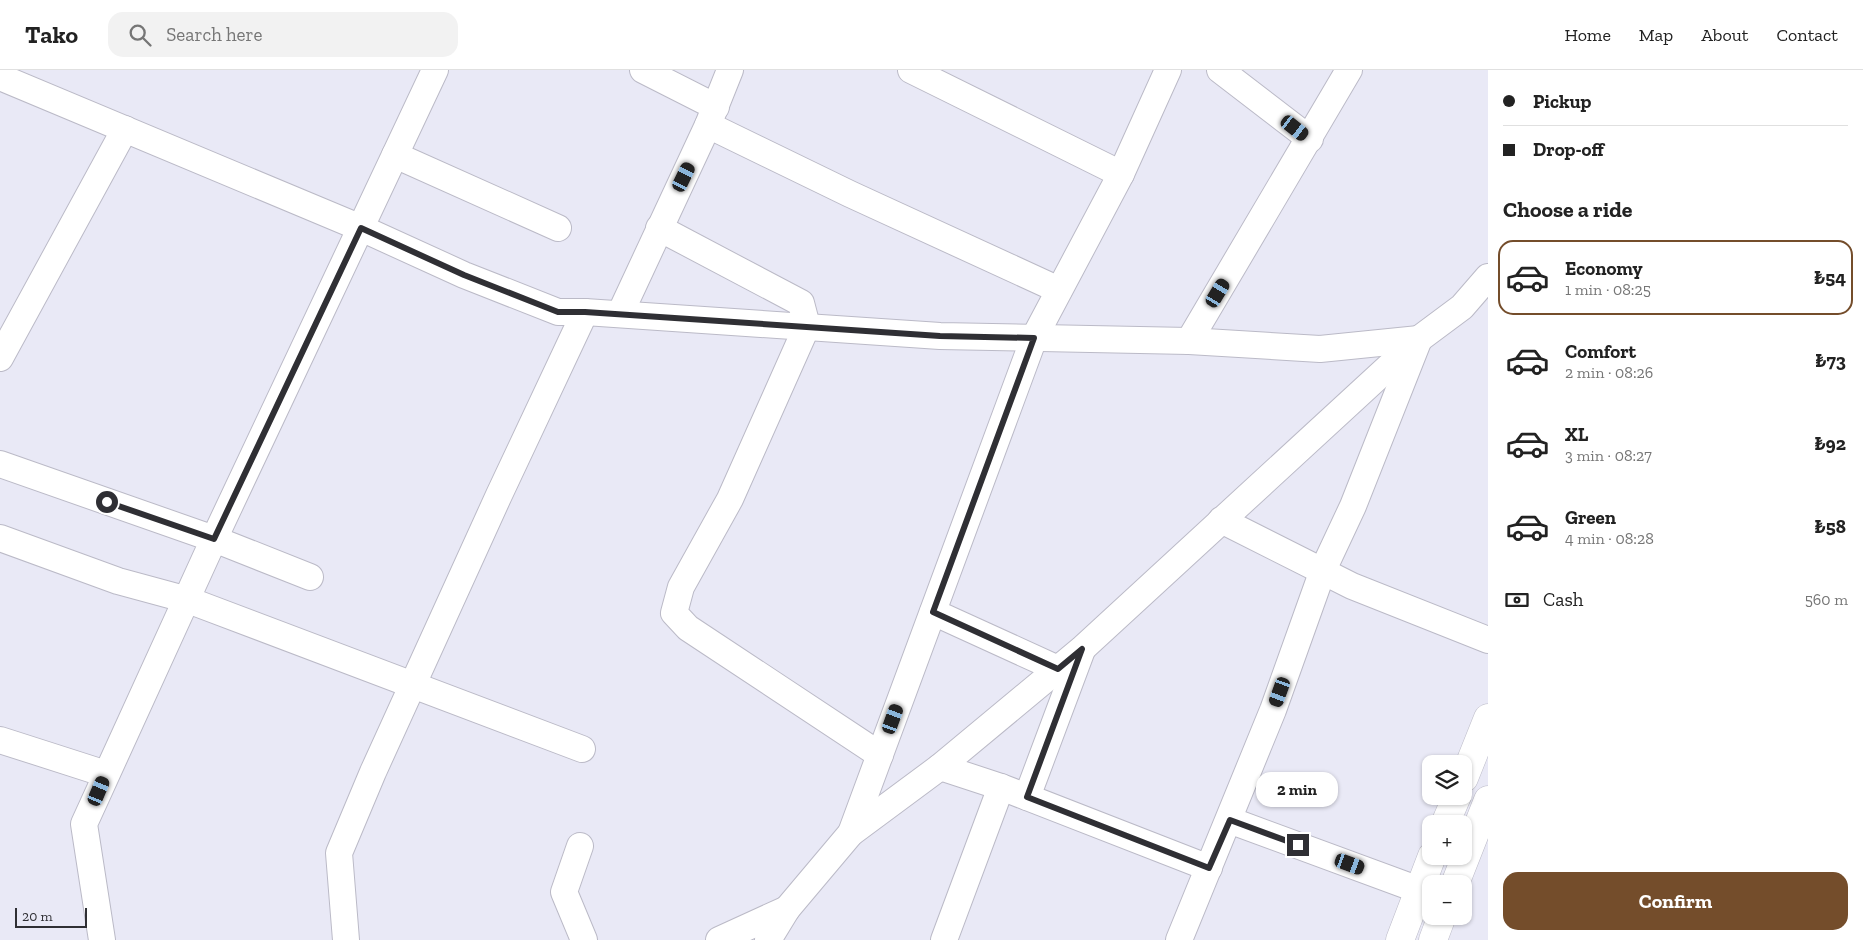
<!DOCTYPE html>
<html lang="en">
<head>
<meta charset="utf-8">
<style>
	:root { --surface:#fff; --page:#f2f2f2; --text:#222; --muted:#767676; --line:#e0e0e0; --accent:#744d2b }
	body { margin:0; font-family:"Zilla Slab",serif; background:var(--page); color:var(--text); height:100vh; display:flex; flex-direction:column; font-size:19px; white-space:nowrap }
	* { box-sizing:border-box; margin:0 }
	p { font-size:16px; color:var(--muted) }
	.icon { flex:none; width:28px; height:28px; fill:none; stroke:currentColor; stroke-width:2; stroke-linecap:round; stroke-linejoin:round }
	.map { position:relative; flex:1; overflow:hidden }
	.drawer { display:flex; flex-direction:column; background:var(--surface); width:375px }
	.drawer>* { flex:none }
	.guide { display:grid; align-content:center; height:110px; padding:0 15px; background:var(--surface) }
	.buttons { position:absolute; left:1422px; top:685px; display:grid; gap:10px }
	.buttons a { display:grid; place-items:center; width:50px; height:50px; border-radius:10px; background:var(--surface); box-shadow:0 1px 4px #0004; font-size:25px }
	.scale { position:absolute; left:15px; bottom:12px; width:72px; box-sizing:border-box; padding-left:5px; border:2px solid #2f2f34; border-top:0; font-size:14px; line-height:18px; white-space:nowrap; color:#2f2f34; -webkit-text-stroke:4px #e9e9f6; paint-order:stroke }
	.end { position:absolute; width:22px; height:22px; margin:-11px; border:6px solid #2f2f34; background:#fff; box-shadow:0 0 0 2px #fff }
	.from { border-radius:50% }
	.bubble { position:absolute; height:35px; border-radius:15px; background:var(--surface); box-shadow:0 1px 4px #0004; font-size:16px; font-weight:700; line-height:35px; text-align:center }
	.car { position:absolute; width:15px; height:30px; margin:-15px -8px; border-radius:6px; box-shadow:0 0 4px 1px #0007; background:linear-gradient(#222 24%,#8ab4d8 0 40%,#222 0 76%,#8ab4d8 0 86%,#222 0) }
	.guide b { display:flex; align-items:center; gap:18px; height:48px; font-size:19px }
	.guide b+b { border-top:1px solid var(--line) }
	.guide i { width:12px; height:12px; background:var(--text) }
	ul { padding:0; list-style:none }
	li { display:flex; align-items:center; gap:15px; height:75px; margin:0 10px 8px; padding:0 5px; border:2px solid transparent; border-radius:15px }
	li div { flex:1 }
	li b { display:block; font-size:19px }
	li em { font-style:normal; font-weight:700 }
	li.selected { border-color:var(--accent) }
	li>.icon { width:45px; height:45px; stroke-width:1.5 }
	h2 { padding:0 15px; font-size:22px; line-height:60px }
	.pay { display:flex; align-items:center; gap:12px; height:55px; padding:0 15px; font-size:19px }
	.pay p { margin-inline-start:auto }
	.button { display:flex; gap:10px; margin-top:auto; padding:10px 15px }
	.button a { flex:1; height:58px; border-radius:15px; background:var(--accent); color:#fff; font-size:20px; font-weight:700; line-height:58px; text-align:center }
	header { display:flex; align-items:center; gap:30px; box-sizing:border-box; height:70px; padding:0 25px; background:var(--surface); border-bottom:1px solid var(--line) }
	header strong { font-size:24px }
	nav { display:flex; gap:28px; margin-inline-start:auto; font-size:18px }
	.search { width:350px; height:45px; background:var(--page); display:flex; align-items:center; gap:12px; box-sizing:border-box; padding:0 18px; border-radius:15px; color:var(--muted); font-size:19px }
	main { display:flex; flex:1; min-height:0 }
	.map>svg:first-child { display:block }
	.lines { fill:none; stroke-linecap:round; stroke-linejoin:round }
	.minor-casing { stroke:#bbbac7; stroke-width:28 }
	.tertiary-casing { stroke:#bbbac7; stroke-width:29 }
	.minor { stroke:#fff; stroke-width:26 }
	.tertiary { stroke:#fff; stroke-width:28 }
	.route { stroke:#2f2f34; stroke-width:6 }
</style>
</head>
<body>
<header>
<strong>Tako</strong>
<div class="search"><svg class="icon" aria-label="search" viewBox="0 0 24 24"><circle cx="10" cy="10" r="6"/><path d="M15 15l6 6"/></svg>Search here</div>
<nav><a>Home</a><a>Map</a><a>About</a><a>Contact</a></nav>
</header>
<main>
<div class="map">
<svg width="1488" height="870" viewBox="0 0 1488 870">
	<rect width="100%" height="100%" fill="#e9e9f6"/>
	<g class="lines">
		<defs>
			<g id="minor">
				<polyline points="643,0 716,37"/>
				<polyline points="911,0 1121,104"/>
				<polyline points="1220,0 1310,69"/>
				<polyline points="0,7 361,158 464,205 558,242 585,242 940,266 1189,271 1320,279 1419,269 1353,436 1323,500 1273,640 1179,870"/>
				<polyline points="708,55 850,124 1059,220"/>
				<polyline points="395,85 558,158"/>
				<polyline points="659,158 801,233 807,256 730,429 681,517 674,543 688,558 880,685"/>
				<polyline points="620,244 708,55 730,0"/>
				<polyline points="1189,271 1349,0"/>
				<polyline points="0,288 125,59"/>
				<polyline points="0,394 214,469 310,507"/>
				<polyline points="1221,450 1352,516 1488,570"/>
				<polyline points="0,468 118,511 188,530 582,679"/>
				<polyline points="933,542 1058,599"/>
				<polyline points="0,670 106,704"/>
				<polyline points="940,697 1001,717 1209,798"/>
				<polyline points="1027,727 1082,580"/>
				<polyline points="1229,750 1419,820"/>
				<polyline points="851,763 1034,268 1121,104 1168,0"/>
				<polyline points="580,776 564,822 584,870"/>
				<polyline points="102,870 84,754 214,469 435,0"/>
				<polyline points="346,870 339,783 373,702 499,425 585,242"/>
				<polyline points="719,870 787,839"/>
				<polyline points="768,870 787,839 851,763 940,697 1082,579 1419,269 1462,237 1488,207"/>
				<polyline points="944,870 1001,717"/>
			</g>
			<g id="tertiary">
				<polyline points="1464,708 1488,648"/>
				<polyline points="1445,754 1457,726"/>
				<polyline points="1455,814 1488,730"/>
				<polyline points="1400,870 1432,786"/>
				<polyline points="1433,870 1442,846"/>
			</g>
		</defs>
		<!-- minor casing -->
		<use href="#minor" class="minor-casing"/>
		<!-- tertiary casing -->
		<use href="#tertiary" class="tertiary-casing"/>
		<!-- minor -->
		<use href="#minor" class="minor"/>
		<!-- tertiary -->
		<use href="#tertiary" class="tertiary"/>
	</g>
	<g class="lines">
		<!-- route -->
		<polyline class="route" points="107,432 214,469 361,158 464,205 558,242 585,242 940,266 1034,268 933,542 1058,599 1082,579 1027,727 1209,798 1230,750 1298,775"/>
	</g>
</svg>
<div class="buttons">
<a><svg class="icon" aria-label="layers" viewBox="0 0 24 24"><path d="M12 4l9 5-9 5-9-5zM3 14l9 5 9-5"/></svg></a>
<a>+</a>
<a>−</a>
</div>
<div class="scale">20 m</div>
<i class="end from" style="left:107px;top:432px"></i>
<i class="end" style="left:1298px;top:775px"></i>
<div class="bubble" style="left:1256px;top:702px;width:82px">2 min</div>
<i class="car" style="left:1295px;top:58px;rotate:128deg"></i>
<i class="car" style="left:684px;top:107px;rotate:26deg"></i>
<i class="car" style="left:1218px;top:223px;rotate:31deg"></i>
<i class="car" style="left:1280px;top:622px;rotate:200deg"></i>
<i class="car" style="left:893px;top:649px;rotate:20deg"></i>
<i class="car" style="left:99px;top:721px;rotate:23deg"></i>
<i class="car" style="left:1350px;top:794px;rotate:110deg"></i>
</div>
<section class="drawer">
<div class="guide">
<b><i class="from"></i>Pickup</b>
<b><i></i>Drop-off</b>
</div>
<h2>Choose a ride</h2>
<ul>
<li class="selected"><svg class="icon" aria-label="car" viewBox="0 0 24 24"><path d="M5 17H2v-5l4-1 3-4h7l3 4 3 1v5h-3M9 17h6M6 11h13"/><circle cx="7" cy="17" r="2"/><circle cx="17" cy="17" r="2"/></svg><div><b>Economy</b><p>1 min · 08:25</p></div><em>₺54</em></li>
<li><svg class="icon" aria-label="car" viewBox="0 0 24 24"><path d="M5 17H2v-5l4-1 3-4h7l3 4 3 1v5h-3M9 17h6M6 11h13"/><circle cx="7" cy="17" r="2"/><circle cx="17" cy="17" r="2"/></svg><div><b>Comfort</b><p>2 min · 08:26</p></div><em>₺73</em></li>
<li><svg class="icon" aria-label="car" viewBox="0 0 24 24"><path d="M5 17H2v-5l4-1 3-4h7l3 4 3 1v5h-3M9 17h6M6 11h13"/><circle cx="7" cy="17" r="2"/><circle cx="17" cy="17" r="2"/></svg><div><b>XL</b><p>3 min · 08:27</p></div><em>₺92</em></li>
<li><svg class="icon" aria-label="car" viewBox="0 0 24 24"><path d="M5 17H2v-5l4-1 3-4h7l3 4 3 1v5h-3M9 17h6M6 11h13"/><circle cx="7" cy="17" r="2"/><circle cx="17" cy="17" r="2"/></svg><div><b>Green</b><p>4 min · 08:28</p></div><em>₺58</em></li>
</ul>
<div class="pay"><svg class="icon" aria-label="cash" viewBox="0 0 24 24"><path d="M3 7h18v10H3z"/><circle cx="12" cy="12" r="2"/></svg>Cash<p>560 m</p></div>
<div class="button"><a>Confirm</a></div>
</section>
</main>
</body>
</html>
